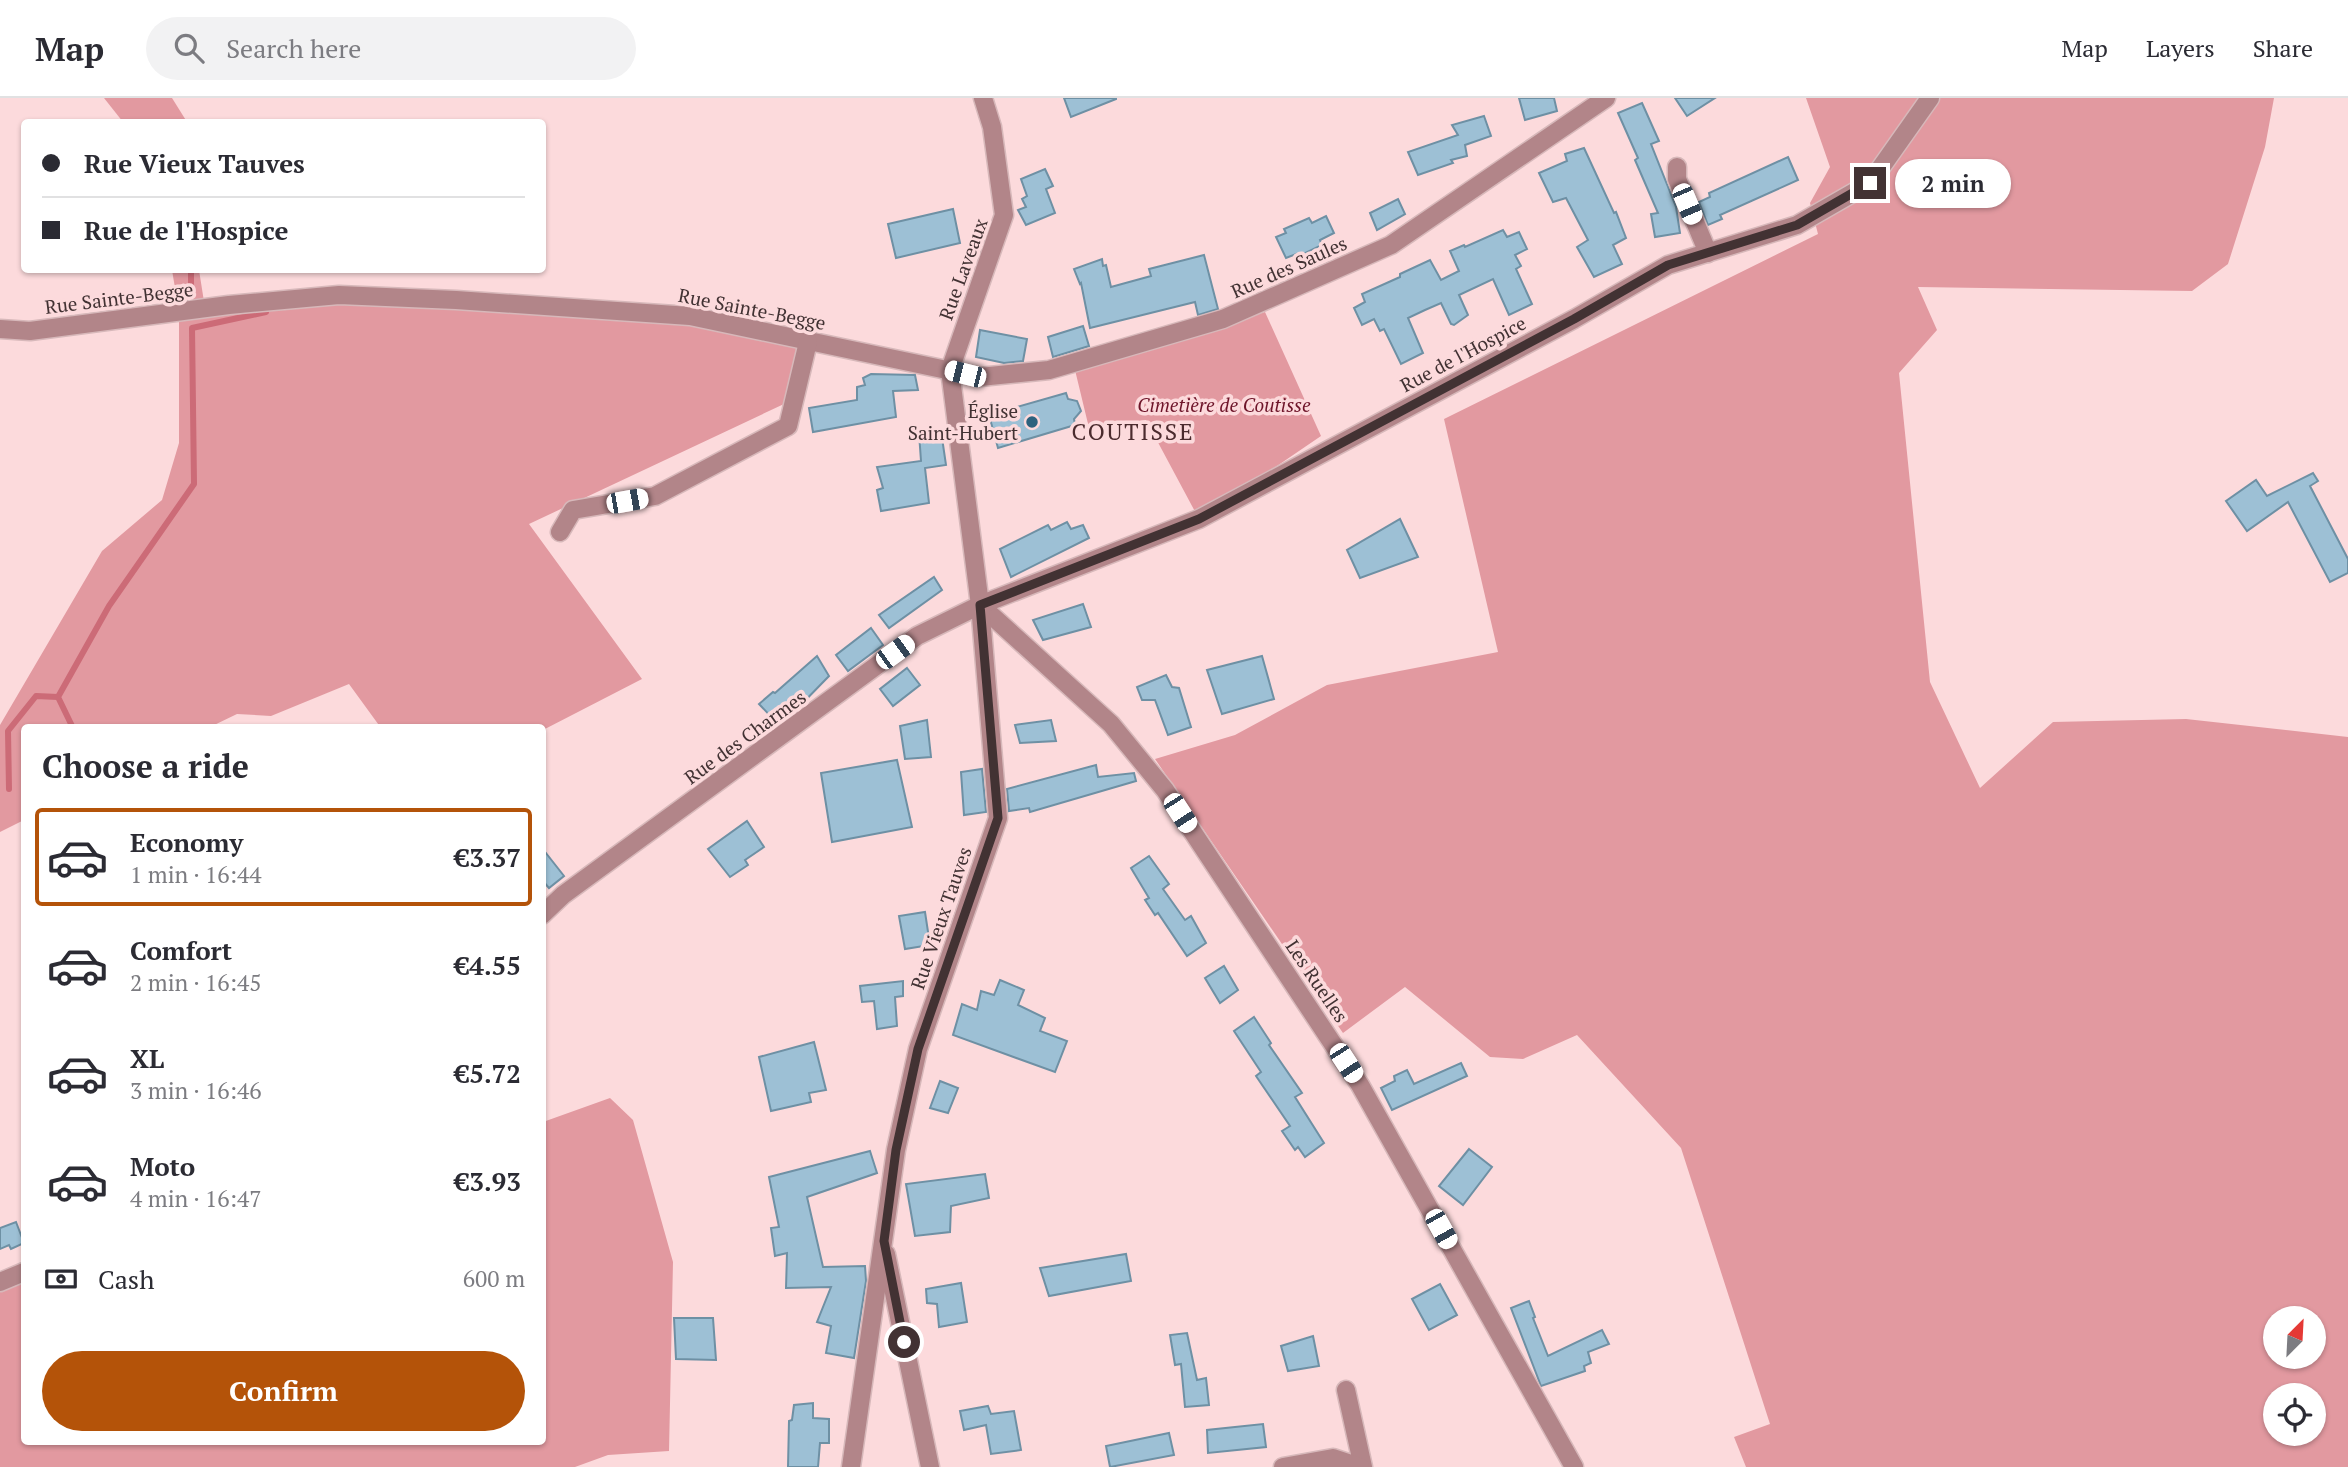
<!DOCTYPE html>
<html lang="en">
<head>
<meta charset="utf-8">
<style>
	:root { --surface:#fff; --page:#f2f2f3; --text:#2b2b33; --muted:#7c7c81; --line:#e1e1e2; --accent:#b45309 }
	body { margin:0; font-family:"PT Serif",serif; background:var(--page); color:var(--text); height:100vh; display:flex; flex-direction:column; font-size:26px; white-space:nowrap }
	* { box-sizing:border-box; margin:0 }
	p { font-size:23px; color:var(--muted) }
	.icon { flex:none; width:38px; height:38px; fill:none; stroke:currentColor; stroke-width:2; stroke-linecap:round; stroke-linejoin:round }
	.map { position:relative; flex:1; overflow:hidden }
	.side { position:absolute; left:21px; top:626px; width:525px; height:721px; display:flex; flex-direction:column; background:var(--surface); border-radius:7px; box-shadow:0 2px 5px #0004 }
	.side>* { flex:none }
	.top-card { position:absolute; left:21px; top:21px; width:525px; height:154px; border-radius:7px; box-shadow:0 2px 5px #0004; display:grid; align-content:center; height:154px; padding:0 21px; background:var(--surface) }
	.needle { width:46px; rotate:24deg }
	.controls { position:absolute; left:2263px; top:1208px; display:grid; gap:14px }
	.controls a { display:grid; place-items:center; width:63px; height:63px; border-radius:50%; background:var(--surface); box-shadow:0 2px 5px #0004; font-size:35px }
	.end { position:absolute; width:32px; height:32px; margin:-16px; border:9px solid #423233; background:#fff; box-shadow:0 0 0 4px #fff }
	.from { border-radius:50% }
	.bubble { position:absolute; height:49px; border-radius:24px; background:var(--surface); box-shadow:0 2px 5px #0004; font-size:23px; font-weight:700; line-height:49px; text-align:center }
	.car { position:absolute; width:21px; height:42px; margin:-21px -10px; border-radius:9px; box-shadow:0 0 5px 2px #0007; background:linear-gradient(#fff 24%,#345 0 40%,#fff 0 76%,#345 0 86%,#fff 0) }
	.top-card b { display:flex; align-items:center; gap:24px; height:66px; font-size:26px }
	.top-card b+b { border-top:2px solid var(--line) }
	.top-card i { width:18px; height:18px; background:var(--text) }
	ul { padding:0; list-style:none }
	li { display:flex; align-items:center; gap:21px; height:98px; margin:0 14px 10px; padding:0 7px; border:4px solid transparent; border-radius:7px }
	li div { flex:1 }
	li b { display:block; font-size:26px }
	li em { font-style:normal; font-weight:700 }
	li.current { border-color:var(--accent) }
	li>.icon { width:63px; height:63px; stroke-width:1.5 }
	h2 { padding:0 21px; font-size:32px; line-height:84px }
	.pay { display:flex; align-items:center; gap:18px; height:77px; padding:0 21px; font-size:26px }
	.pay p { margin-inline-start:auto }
	.action { display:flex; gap:14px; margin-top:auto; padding:14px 21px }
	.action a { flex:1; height:80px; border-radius:42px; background:var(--accent); color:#fff; font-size:28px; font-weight:700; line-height:80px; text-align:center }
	header { display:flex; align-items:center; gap:42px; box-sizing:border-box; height:98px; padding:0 35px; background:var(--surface); border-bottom:2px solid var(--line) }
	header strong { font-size:33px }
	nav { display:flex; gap:38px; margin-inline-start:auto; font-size:24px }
	.search { width:490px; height:63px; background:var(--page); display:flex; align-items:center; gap:18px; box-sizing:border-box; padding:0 24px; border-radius:38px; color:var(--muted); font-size:26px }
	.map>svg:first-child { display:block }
	.green { fill:#e299a0; fill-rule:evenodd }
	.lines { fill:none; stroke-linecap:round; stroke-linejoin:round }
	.stream { stroke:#cc6b77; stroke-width:6 }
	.building { fill:#9dc0d5; stroke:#6e90a4; stroke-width:2 }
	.minor-casing { stroke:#d7b8ba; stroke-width:21 }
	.minor { stroke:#b28589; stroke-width:18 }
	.route { stroke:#423233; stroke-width:9 }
	.poi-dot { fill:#2d627e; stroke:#fcdadc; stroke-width:2.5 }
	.labels { text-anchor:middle; stroke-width:7; stroke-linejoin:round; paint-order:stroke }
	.street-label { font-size:19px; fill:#423233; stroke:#fcdadc }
	.park-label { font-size:19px; font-style:italic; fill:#6e1429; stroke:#fcdadc }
	.poi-label { font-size:19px; fill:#423233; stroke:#fcdadc; text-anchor:end }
	.quarter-label { font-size:23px; letter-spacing:2px; fill:#4b2b2e; stroke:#fcdadc }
</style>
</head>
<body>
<header>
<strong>Map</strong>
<div class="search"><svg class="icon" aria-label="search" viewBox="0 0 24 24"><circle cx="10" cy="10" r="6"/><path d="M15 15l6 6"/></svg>Search here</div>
<nav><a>Map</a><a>Layers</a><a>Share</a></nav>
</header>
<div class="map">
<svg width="2348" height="1369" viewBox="0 0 2348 1369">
	<rect width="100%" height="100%" fill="#fcdadc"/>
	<!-- green -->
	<g class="green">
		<polygon points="104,0 172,0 187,24 123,24"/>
		<path d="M 1806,0 L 2274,0 L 2265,49 L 2228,166 L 2192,193 L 1918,189 L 1937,232 L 1899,275 L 1930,584 L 1980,690 L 2053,624 L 2186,621 L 2348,639 L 2348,1369 L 1746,1369 L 1734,1339 L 1770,1326 L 1681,1050 L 1577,937 L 1523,961 L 1490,959 L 1405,889 L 1343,935 L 1155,661 L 1235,637 L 1327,587 L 1498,554 L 1444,321 L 1818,136 L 1810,105 L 1830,69 ZM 2275,1220 L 2314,1220 L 2314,1258 L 2275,1258 ZM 2275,1297 L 2314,1297 L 2314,1335 L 2275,1335 Z"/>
		<polygon points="172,172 199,172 205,210 339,197 690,218 800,241 784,306 529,426 642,581 543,632 381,630 349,586 271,618 237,616 208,630 24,630 24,722 0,734 0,627 102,453 162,402 179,345 179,214"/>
		<polygon points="1265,214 1321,338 1199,421 1146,322 1089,330 1075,272"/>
		<polygon points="610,1000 633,1022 673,1164 669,1353 608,1357 575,1369 0,1369 0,1184 24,1174 24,1344 542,1344 543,1024"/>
	</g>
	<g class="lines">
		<!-- stream -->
		<g class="stream">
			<polyline points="191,172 191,199"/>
			<polyline points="73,630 58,599 109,508 194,386 192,230 266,214"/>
			<polyline points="9,691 8,633 36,598 58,599"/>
		</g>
	</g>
	<!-- building -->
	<g class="building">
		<polygon points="1064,0 1116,0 1116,1 1071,19"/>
		<polygon points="1519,0 1554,0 1557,13 1525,22"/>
		<polygon points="1675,0 1715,0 1687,18"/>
		<polygon points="1642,5 1659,43 1651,46 1676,109 1680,135 1655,139 1651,116 1658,115 1635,62 1638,60 1618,15"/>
		<polygon points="1484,18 1491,38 1465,47 1467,58 1451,62 1453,65 1418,77 1408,54 1458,37 1452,27"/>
		<polygon points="1584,50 1614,115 1616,114 1626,140 1613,147 1622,166 1594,179 1577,149 1588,142 1566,100 1553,104 1539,75 1567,63 1565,56"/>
		<polygon points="1788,59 1798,82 1720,117 1722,121 1708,127 1699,104 1710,99 1709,95"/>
		<polygon points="1045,71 1053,88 1046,91 1055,115 1026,127 1018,112 1026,109 1022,101 1027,98 1021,81"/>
		<polygon points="1398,101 1405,116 1377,132 1370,115"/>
		<polygon points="953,111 960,145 896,160 888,126"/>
		<polygon points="1326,118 1334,135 1320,142 1322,147 1297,159 1296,156 1286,160 1276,139 1286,135 1284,131 1309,120 1312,125"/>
		<polygon points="1503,132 1507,139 1519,134 1527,151 1515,157 1521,168 1516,171 1532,206 1509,217 1493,181 1459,197 1468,217 1454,227 1451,226 1441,205 1425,212 1408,220 1423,255 1401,266 1384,231 1380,233 1374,221 1362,227 1354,210 1365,204 1362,196 1400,179 1400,176 1430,162 1441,182 1459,173 1450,153 1464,147 1465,149"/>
		<polygon points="1204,157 1218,211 1198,217 1195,204 1090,230 1081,185 1080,186 1074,171 1102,161 1103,168 1106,167 1111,189 1151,178 1149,171"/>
		<polygon points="1083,228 1089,248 1053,259 1048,239"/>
		<polygon points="980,232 1027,241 1023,263 1004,265 976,259"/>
		<polygon points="871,276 915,277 918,292 893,293 896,319 813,334 809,310 857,302 857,289 865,287 863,280"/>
		<polygon points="1066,295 1068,301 1077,303 1081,313 1074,321 1075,327 998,350 989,317"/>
		<polygon points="941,333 946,367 925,370 929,405 881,413 877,392 883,390 877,369 921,363 919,335"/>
		<polygon points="2313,375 2318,383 2310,388 2348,461 2348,475 2330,484 2288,404 2247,433 2226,403 2256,382 2267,398"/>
		<polygon points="1400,421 1418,459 1360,480 1347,452"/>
		<polygon points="1067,424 1071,431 1083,427 1089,440 1011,479 1000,451 1048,427 1051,432"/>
		<polygon points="934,479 942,492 889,530 879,517"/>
		<polygon points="1083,506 1091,529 1043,542 1033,522"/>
		<polygon points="871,530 883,547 848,573 836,557"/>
		<polygon points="817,558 829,578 793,615 778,626 759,606 773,594 775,595"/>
		<polygon points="1262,558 1274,601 1222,616 1207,572"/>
		<polygon points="907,570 920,587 893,608 880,591"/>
		<polygon points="1166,577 1172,589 1179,590 1191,629 1168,637 1155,602 1142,602 1137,589"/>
		<polygon points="927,622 931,659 905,661 900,628"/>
		<polygon points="1051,622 1056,643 1020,645 1015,627"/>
		<polygon points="897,662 912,729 832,744 821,675"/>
		<polygon points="1096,667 1098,679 1134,675 1136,683 1030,714 1029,710 1009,713 1007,691"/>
		<polygon points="982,671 986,714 964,717 961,674"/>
		<polygon points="747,723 764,749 745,762 748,767 730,779 708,751"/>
		<polygon points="542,750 564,778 549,790 542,782"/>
		<polygon points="1149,758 1169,786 1163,791 1185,822 1191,818 1206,845 1187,858 1158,815 1155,817 1145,802 1149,800 1131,770"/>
		<polygon points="925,814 930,847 905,851 899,818"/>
		<polygon points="1224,868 1238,892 1220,905 1205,880"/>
		<polygon points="1000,882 1024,892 1018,907 1045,920 1040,933 1067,943 1055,974 953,937 962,906 977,912 981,893 994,897"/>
		<polygon points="903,883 903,898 895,899 897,928 877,931 874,903 862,904 860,888"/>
		<polygon points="1254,919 1271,945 1269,947 1302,995 1295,999 1324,1045 1305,1059 1298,1049 1295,1052 1282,1033 1290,1028 1256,978 1261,974 1234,933"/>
		<polygon points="814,944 826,992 809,995 811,1004 771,1013 759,959"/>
		<polygon points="1461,965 1467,978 1392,1012 1381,990 1395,983 1394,978 1407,972 1414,986"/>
		<polygon points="940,983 958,990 948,1015 930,1010"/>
		<polygon points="1469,1051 1492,1069 1463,1107 1439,1088"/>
		<polygon points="870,1053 877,1075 807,1099 823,1169 865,1168 866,1183 854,1260 826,1255 831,1228 817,1224 831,1189 786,1190 787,1155 775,1158 771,1130 779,1129 769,1079"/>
		<polygon points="985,1076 989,1100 951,1108 950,1134 915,1138 906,1086"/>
		<polygon points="16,1124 24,1145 11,1151 9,1147 0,1151 0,1130"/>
		<polygon points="1126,1156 1131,1183 1049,1198 1040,1170"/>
		<polygon points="961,1185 967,1224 939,1229 937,1206 927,1205 926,1191"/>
		<polygon points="1440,1186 1457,1217 1429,1232 1412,1201"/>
		<polygon points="1529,1203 1535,1219 1533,1220 1548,1258 1602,1232 1609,1246 1588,1254 1591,1265 1584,1268 1585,1273 1541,1288 1511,1210"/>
		<polygon points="674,1220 713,1220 716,1262 676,1261"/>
		<polygon points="1187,1235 1197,1282 1206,1280 1209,1307 1185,1309 1181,1266 1175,1267 1170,1237"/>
		<polygon points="1313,1238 1319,1268 1288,1273 1281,1248"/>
		<polygon points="813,1305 813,1320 829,1321 829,1345 820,1345 818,1369 788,1369 789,1323 792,1322 794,1307"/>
		<polygon points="988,1308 991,1316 1014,1313 1021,1352 991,1356 986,1327 964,1332 960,1313"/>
		<polygon points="1263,1326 1266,1349 1208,1355 1207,1332"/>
		<polygon points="1169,1335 1174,1357 1110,1369 1106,1348"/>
	</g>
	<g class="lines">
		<defs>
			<g id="minor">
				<polyline points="1677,69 1677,81 1708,155"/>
				<polyline points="0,231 30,233 229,207 339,197 456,202 690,218 980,279 1049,272 1223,221 1391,147 1606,0"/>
				<polyline points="560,434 573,412 655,398 788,328 808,244"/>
				<polyline points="980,507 1111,626 1165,692 1360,987 1574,1369"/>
				<polyline points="542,817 563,797 917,538 980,507 1199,421 1574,221 1668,167 1797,127 1870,85 1930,0"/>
				<polyline points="886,1156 930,1369"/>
				<polyline points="0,1184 24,1174"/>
				<polyline points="1346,1292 1363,1369"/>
				<polyline points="851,1369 896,1052 918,951 998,720 980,507 950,272 1004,117 992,29 983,0"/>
				<polyline points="1283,1369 1333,1360 1360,1369"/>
			</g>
		</defs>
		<!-- minor casing -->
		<use href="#minor" class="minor-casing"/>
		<!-- minor -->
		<use href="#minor" class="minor"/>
	</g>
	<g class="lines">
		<!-- route -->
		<polyline class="route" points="904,1244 884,1143 896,1052 918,951 998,720 980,507 1199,421 1574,221 1668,167 1797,127 1870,85"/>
	</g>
	<!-- markers -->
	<circle class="poi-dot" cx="1032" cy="324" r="7"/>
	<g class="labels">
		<!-- street labels -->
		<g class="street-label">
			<text transform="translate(1289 169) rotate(-24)" y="7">Rue des Saules</text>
			<text transform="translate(963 171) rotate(-70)" y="7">Rue Laveaux</text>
			<text transform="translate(119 200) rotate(-7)" y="7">Rue Sainte-Begge</text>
			<text transform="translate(752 211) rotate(11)" y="7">Rue Sainte-Begge</text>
			<text transform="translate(1463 256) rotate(-28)" y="7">Rue de l'Hospice</text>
			<text transform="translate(745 639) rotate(-36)" y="7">Rue des Charmes</text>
			<text transform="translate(941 820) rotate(-71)" y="7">Rue Vieux Tauves</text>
			<text transform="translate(1317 883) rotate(56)" y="7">Les Ruelles</text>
		</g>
		<!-- park labels -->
		<g class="park-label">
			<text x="1224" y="314">Cimetière de Coutisse</text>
		</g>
		<!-- poi labels -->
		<g class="poi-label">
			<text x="1018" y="320">Église<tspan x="1018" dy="22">Saint-Hubert</tspan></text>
		</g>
		<!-- quarter labels -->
		<g class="quarter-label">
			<text x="1133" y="342">COUTISSE</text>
		</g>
	</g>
</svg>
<div class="controls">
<a><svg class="needle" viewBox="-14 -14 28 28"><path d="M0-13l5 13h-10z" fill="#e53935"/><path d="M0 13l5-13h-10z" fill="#7c7c81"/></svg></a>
<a><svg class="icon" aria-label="locate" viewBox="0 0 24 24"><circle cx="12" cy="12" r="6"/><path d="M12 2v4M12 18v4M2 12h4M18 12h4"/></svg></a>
</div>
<i class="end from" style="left:904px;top:1244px"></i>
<i class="end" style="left:1870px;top:85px"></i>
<div class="bubble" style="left:1895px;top:61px;width:116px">2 min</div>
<i class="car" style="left:1687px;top:106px;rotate:157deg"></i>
<i class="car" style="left:965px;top:276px;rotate:284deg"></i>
<i class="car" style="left:627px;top:403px;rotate:80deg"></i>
<i class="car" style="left:895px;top:554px;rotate:54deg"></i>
<i class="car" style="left:1180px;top:715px;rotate:147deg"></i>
<i class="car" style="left:1346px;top:965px;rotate:147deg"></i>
<i class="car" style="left:1441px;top:1131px;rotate:151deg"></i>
<div class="top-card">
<b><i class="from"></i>Rue Vieux Tauves</b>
<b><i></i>Rue de l'Hospice</b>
</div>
<section class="side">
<h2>Choose a ride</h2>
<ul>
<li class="current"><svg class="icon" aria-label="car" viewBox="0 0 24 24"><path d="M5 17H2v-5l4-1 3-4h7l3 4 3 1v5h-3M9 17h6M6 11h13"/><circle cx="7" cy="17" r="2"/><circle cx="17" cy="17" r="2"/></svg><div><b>Economy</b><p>1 min · 16:44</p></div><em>€3.37</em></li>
<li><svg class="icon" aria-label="car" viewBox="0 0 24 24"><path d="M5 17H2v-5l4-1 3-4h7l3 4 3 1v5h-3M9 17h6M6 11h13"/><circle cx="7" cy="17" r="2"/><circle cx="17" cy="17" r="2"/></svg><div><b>Comfort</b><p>2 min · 16:45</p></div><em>€4.55</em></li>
<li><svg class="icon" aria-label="car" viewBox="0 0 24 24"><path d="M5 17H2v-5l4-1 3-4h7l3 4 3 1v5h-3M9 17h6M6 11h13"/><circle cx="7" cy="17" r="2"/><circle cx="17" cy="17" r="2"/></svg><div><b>XL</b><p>3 min · 16:46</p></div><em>€5.72</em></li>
<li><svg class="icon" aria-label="car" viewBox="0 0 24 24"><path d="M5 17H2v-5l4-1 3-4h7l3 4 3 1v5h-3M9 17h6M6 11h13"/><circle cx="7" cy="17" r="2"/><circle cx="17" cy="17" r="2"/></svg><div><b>Moto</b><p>4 min · 16:47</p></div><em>€3.93</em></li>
</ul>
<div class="pay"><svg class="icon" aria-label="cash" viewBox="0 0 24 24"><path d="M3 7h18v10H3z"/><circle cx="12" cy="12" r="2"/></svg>Cash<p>600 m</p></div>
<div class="action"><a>Confirm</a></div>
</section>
</div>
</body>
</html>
